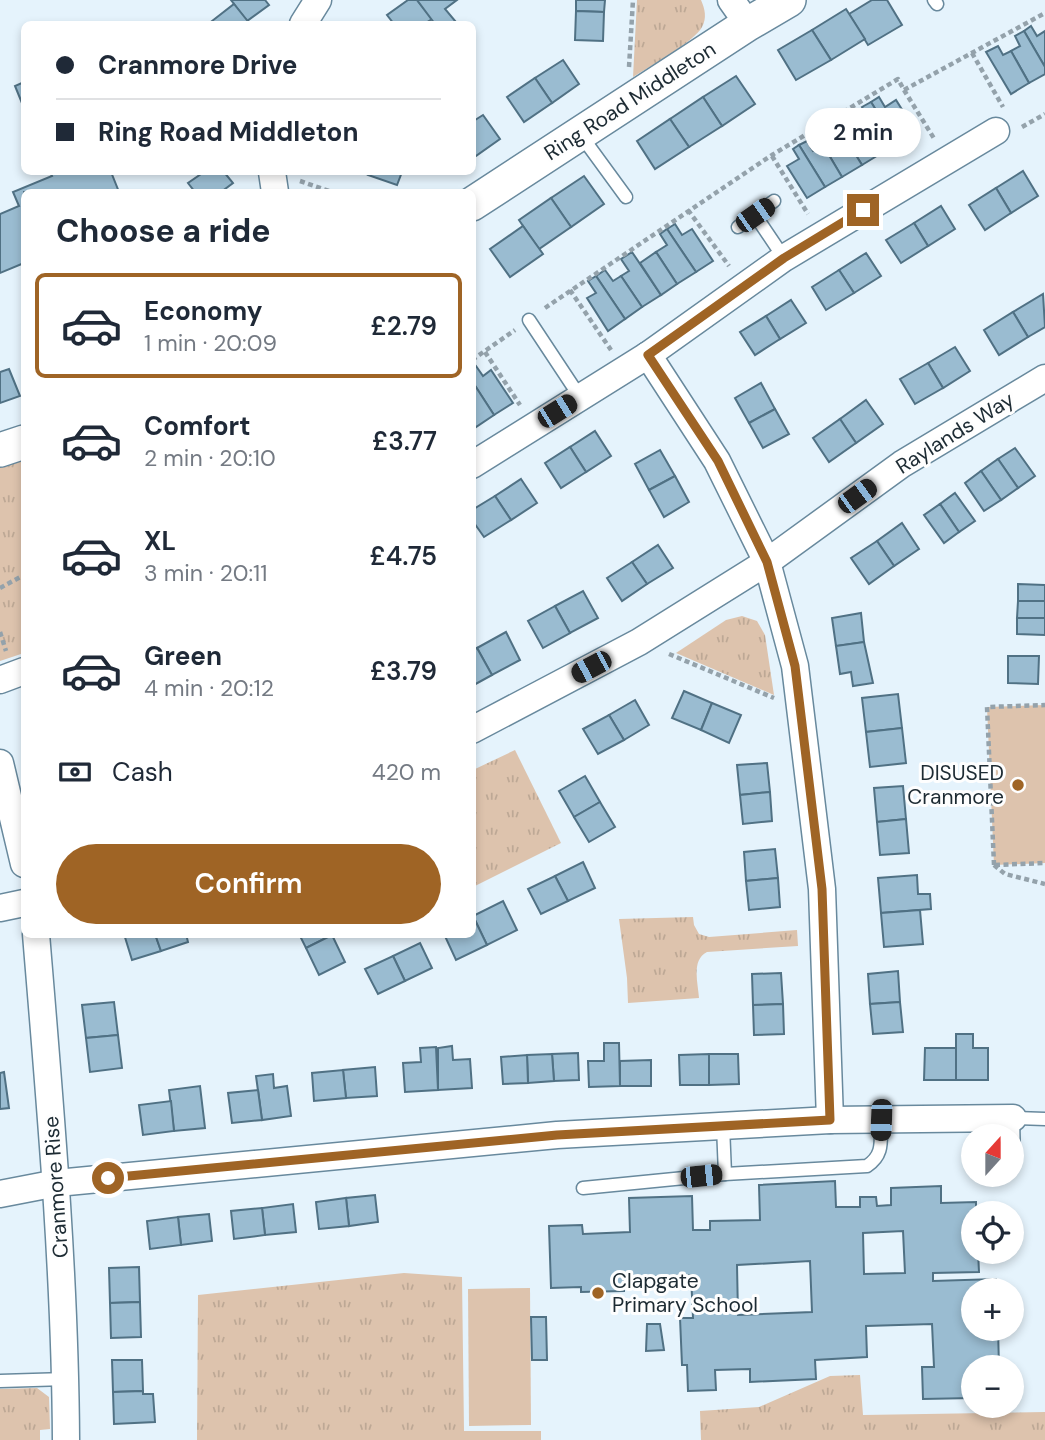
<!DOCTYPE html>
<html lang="en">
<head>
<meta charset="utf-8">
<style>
	:root { --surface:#fff; --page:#f6f6f7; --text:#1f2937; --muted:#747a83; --line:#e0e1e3; --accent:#9f6425 }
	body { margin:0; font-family:"DM Sans",sans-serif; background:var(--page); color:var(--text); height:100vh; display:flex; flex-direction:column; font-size:26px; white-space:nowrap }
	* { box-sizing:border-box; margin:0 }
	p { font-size:23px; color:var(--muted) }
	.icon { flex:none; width:38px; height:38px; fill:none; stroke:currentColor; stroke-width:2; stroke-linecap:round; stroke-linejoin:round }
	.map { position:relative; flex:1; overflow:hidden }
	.drawer { position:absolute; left:21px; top:189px; width:455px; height:749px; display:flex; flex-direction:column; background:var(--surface); border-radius:10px; box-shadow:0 4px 10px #0003 }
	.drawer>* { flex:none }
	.banner { position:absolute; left:21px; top:21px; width:455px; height:154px; border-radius:10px; box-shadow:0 4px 10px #0003; display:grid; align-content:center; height:154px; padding:0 35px; background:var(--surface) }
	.needle { width:46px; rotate:21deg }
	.buttons { position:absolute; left:961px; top:1124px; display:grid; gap:14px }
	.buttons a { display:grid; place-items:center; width:63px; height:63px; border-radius:50%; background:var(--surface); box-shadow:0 4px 10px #0003; font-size:35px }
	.end { position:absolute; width:32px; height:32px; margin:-16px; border:9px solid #9f6425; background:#fff; box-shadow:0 0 0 4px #fff }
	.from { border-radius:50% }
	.bubble { position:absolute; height:49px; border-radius:24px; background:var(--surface); box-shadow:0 4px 10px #0003; font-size:23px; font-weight:600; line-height:49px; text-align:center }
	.car { position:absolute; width:21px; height:42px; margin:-21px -10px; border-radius:9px; box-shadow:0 0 5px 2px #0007; background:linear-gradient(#222 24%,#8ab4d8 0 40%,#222 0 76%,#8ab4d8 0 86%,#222 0) }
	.banner b { display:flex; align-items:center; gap:24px; height:66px; font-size:26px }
	.banner b+b { border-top:2px solid var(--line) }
	.banner i { width:18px; height:18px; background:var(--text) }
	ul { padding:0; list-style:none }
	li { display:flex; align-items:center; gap:21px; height:105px; margin:0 14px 10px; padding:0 21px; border:4px solid transparent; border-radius:10px }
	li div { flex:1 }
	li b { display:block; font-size:26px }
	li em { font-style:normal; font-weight:600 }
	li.current { border-color:var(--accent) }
	li>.icon { width:63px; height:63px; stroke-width:1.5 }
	h2 { padding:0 35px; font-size:32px; line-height:84px }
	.pay { display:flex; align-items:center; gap:18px; height:77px; padding:0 35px; font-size:26px }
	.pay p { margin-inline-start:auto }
	.button { display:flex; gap:14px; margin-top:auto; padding:14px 35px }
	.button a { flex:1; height:80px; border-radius:42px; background:var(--accent); color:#fff; font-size:28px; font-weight:600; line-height:80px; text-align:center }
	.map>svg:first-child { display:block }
	.grass { fill:url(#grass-tufts) }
	.pitch { fill:#ddc3ad }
	.building { fill:#9abcd1; stroke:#507184; stroke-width:2; fill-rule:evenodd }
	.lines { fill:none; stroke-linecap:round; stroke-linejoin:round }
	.service-casing { stroke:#68899d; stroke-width:15 }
	.minor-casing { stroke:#68899d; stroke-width:29 }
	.tertiary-casing { stroke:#68899d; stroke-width:36 }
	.path { stroke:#94a2ab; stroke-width:4.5; stroke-dasharray:5 3.5; stroke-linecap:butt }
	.service { stroke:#fff; stroke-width:12 }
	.minor { stroke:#fff; stroke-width:26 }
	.tertiary { stroke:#fff; stroke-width:33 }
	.route { stroke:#9f6425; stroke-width:9 }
	.poi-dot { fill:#9f6425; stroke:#fefefe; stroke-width:2.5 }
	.labels { text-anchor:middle; stroke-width:6; stroke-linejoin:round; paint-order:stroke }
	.street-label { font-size:21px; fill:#1d2b33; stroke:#fefefe }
	.poi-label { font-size:21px; fill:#1d2b33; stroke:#fefefe; text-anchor:end }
</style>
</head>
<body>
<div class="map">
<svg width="1045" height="1440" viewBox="0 0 1045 1440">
	<defs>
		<pattern id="grass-tufts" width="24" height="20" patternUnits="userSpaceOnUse" patternTransform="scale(1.75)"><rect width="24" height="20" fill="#ddc3ad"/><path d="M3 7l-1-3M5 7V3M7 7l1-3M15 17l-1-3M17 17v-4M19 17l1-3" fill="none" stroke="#bda895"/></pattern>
	</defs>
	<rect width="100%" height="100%" fill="#e5f3fc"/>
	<!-- grass -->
	<g class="grass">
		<path d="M 637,0 L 701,0 C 705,9 707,18 702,27 C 694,42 649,67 633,77 Z"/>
		<polygon points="24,454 24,653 0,661 0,463"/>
		<polygon points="742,616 757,621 765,635 774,695 676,653 726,620"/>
		<polygon points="515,750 561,843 473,887 473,770"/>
		<path d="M 693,917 L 694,925 L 699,934 L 709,937 L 797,930 L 798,946 L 707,952 C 691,960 698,983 699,998 L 628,1003 L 627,978 L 619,919 Z"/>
		<polygon points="404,1273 462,1277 464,1431 541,1431 541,1440 197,1440 198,1295"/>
		<polygon points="860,1375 863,1415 1045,1412 1045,1440 701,1440 700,1411 759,1407 830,1376"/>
		<polygon points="37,1388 49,1397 50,1429 40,1430 40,1440 0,1440 0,1389"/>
	</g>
	<!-- pitch -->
	<g class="pitch">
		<polygon points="1045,705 1045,863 994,865 987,707"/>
		<polygon points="530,1288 531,1425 469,1426 468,1289"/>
	</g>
	<!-- building -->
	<g class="building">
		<polygon points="231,0 265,0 269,5 247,21"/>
		<polygon points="408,0 417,0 432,19 424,24 394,24 387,15"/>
		<polygon points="417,0 457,0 445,9 456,22 453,24 435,24"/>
		<polygon points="576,0 605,0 604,12 576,11"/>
		<polygon points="872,0 887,0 902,25 868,45 849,14"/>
		<polygon points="234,4 250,24 215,24 212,21"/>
		<polygon points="846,9 865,39 831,60 812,30"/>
		<polygon points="576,11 604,12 603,41 575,40"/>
		<polygon points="1031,26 1037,36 1045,31 1045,67 1024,31"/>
		<polygon points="812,30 831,60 796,80 778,50"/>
		<polygon points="1024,31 1045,67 1045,74 1029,83 1011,51 1020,46 1015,36"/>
		<polygon points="998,46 1003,55 1011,51 1029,83 1011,94 986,52"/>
		<polygon points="563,60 579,84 552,103 535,78"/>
		<polygon points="736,76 755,104 722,126 703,97"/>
		<polygon points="535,78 552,103 524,122 507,97"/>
		<polygon points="24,82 24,108 15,86"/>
		<polygon points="703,97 722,126 689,147 670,119"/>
		<polygon points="879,97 885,107 896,100 916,132 897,144 871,102"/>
		<polygon points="871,102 897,144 880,154 860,122 868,117 862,107"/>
		<polygon points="483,115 500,139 473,158 472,122"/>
		<polygon points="670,119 689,147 655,169 637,141"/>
		<polygon points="860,122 880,154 862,165 842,133"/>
		<polygon points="836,123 862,165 842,177 823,145 829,140 823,131"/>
		<polygon points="807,141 813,151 823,145 842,177 825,187 799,145"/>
		<polygon points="799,145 825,187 807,198 787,166 799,159 793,149"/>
		<polygon points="1023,171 1038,196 1011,213 996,188"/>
		<polygon points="50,172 111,172 119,192 24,192 24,263 0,273 0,214 19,206 13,192 52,176"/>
		<polygon points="204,172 224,172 233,183 221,192 195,192 188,183"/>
		<polygon points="370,172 402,172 397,185 368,175"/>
		<polygon points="584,176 604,204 571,227 551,198"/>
		<polygon points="996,188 1011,213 985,230 969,205"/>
		<polygon points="551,198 571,227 539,249 519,220"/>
		<polygon points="941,206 955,229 928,246 914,223"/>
		<polygon points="914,223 928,246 901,263 886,240"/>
		<polygon points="675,224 682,235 692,229 713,261 696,272 667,229"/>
		<polygon points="523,226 543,254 510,277 490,249"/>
		<polygon points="667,229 696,272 677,284 656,252 667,245 660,234"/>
		<polygon points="632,252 661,295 642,307 621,276 629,271 621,259"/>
		<polygon points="656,252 677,284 661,295 640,263"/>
		<polygon points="866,253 881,276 854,293 839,270"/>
		<polygon points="605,270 613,281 621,276 642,307 625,319 596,276"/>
		<polygon points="839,270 854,293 826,310 812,287"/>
		<polygon points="596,276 625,319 608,331 587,298 596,293 588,281"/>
		<polygon points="1043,294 1045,327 1028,337 1013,312"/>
		<polygon points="791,300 806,323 780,339 766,316"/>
		<polygon points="1013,312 1028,337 999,355 984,330"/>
		<polygon points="766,316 780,339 755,355 740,332"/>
		<polygon points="955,347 970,371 943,388 928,363"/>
		<polygon points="928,363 943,388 915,404 900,379"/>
		<polygon points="476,366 483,376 491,370 513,403 494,415 472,381 472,368"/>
		<polygon points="9,369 20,396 0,403 0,372"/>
		<polygon points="472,381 494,415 476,427 472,421"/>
		<polygon points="761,383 775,409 749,423 735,398"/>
		<polygon points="866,400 883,424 856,443 840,419"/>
		<polygon points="775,409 789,434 763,448 749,423"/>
		<polygon points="840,419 856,443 829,462 813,438"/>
		<polygon points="595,431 611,456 586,472 570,447"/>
		<polygon points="570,447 586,472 561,488 545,463"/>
		<polygon points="1015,448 1035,476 1018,488 998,459"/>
		<polygon points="660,450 675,476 649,490 635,464"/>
		<polygon points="998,459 1018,488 1001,500 981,471"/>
		<polygon points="981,471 1001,500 984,511 965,483"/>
		<polygon points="675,476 689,502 664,517 649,490"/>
		<polygon points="521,479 537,503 511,520 495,496"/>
		<polygon points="955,493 975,521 959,532 940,504"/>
		<polygon points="495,496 511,520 484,537 472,520 472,510"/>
		<polygon points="940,504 959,532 944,543 924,515"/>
		<polygon points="902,523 919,549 894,566 877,541"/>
		<polygon points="877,541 894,566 869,584 851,558"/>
		<polygon points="658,545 673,568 647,584 632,562"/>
		<polygon points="632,562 647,584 622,601 607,578"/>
		<polygon points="1018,584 1045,585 1045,601 1018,601"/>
		<polygon points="583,591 598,618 570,633 555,606"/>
		<polygon points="1018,601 1045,601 1045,618 1017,618"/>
		<polygon points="555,606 570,633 543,648 528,621"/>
		<polygon points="861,613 864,642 836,646 832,618"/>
		<polygon points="1017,618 1045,618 1045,635 1017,634"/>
		<polygon points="506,632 520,660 492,675 477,648"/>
		<polygon points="864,642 873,683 853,686 851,672 840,674 836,646"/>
		<polygon points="477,648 492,675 472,686 472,651"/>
		<polygon points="1008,656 1039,656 1038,684 1008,683"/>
		<polygon points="684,691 712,703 701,730 672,718"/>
		<polygon points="898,694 902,728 866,732 862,698"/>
		<polygon points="635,700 649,725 624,740 609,715"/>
		<polygon points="712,703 741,715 729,743 701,730"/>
		<polygon points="609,715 624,740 598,754 583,729"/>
		<polygon points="902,728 906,763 870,767 866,732"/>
		<polygon points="767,763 770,792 740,795 737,765"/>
		<polygon points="585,776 600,802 574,817 559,791"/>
		<polygon points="903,786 906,819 877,822 874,788"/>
		<polygon points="770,792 772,821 743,824 740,795"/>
		<polygon points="600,802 615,827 589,842 574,817"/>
		<polygon points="906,819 909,853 880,855 877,822"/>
		<polygon points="775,849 778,878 746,881 744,852"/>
		<polygon points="583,862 595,888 568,901 555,876"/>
		<polygon points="917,875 918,894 930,894 931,909 881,913 878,878"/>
		<polygon points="555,876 568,901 541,914 528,889"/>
		<polygon points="778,878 780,907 749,910 746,881"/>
		<polygon points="503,901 517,930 487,945 473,916"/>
		<polygon points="920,910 923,944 884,947 881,913"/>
		<polygon points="473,916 487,945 456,960 444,934 472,934"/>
		<polygon points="124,934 155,934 161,951 132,960"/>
		<polygon points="155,934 186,934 188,942 161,951"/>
		<polygon points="299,934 332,934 332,935 306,948"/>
		<polygon points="332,935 345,962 319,975 306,948"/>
		<polygon points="420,943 432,968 405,981 393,956"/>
		<polygon points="393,956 405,981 378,994 365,969"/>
		<polygon points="898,971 900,1002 870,1004 868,974"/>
		<polygon points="781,973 783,1004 753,1005 752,974"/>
		<polygon points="114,1002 118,1035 86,1038 82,1005"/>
		<polygon points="900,1002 903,1032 873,1034 870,1004"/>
		<polygon points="783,1004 784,1034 754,1035 753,1005"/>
		<polygon points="956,1034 973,1034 973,1048 988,1048 988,1080 956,1080"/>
		<polygon points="118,1035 122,1068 90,1072 86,1038"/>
		<polygon points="604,1043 619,1043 620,1086 589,1087 588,1061 604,1061"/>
		<polygon points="452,1046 453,1060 470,1059 472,1088 438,1090 438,1048"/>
		<polygon points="436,1047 438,1090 405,1092 403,1063 421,1062 420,1048"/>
		<polygon points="925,1048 956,1048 956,1080 924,1080"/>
		<polygon points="578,1053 579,1080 554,1081 552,1054"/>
		<polygon points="552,1054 554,1081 528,1083 527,1055"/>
		<polygon points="709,1054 709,1085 680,1085 679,1055"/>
		<polygon points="709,1054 738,1054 739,1084 709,1085"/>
		<polygon points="527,1055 528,1083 503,1084 501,1057"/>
		<polygon points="651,1060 651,1086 620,1086 620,1061"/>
		<polygon points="375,1067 377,1096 346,1098 343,1070"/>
		<polygon points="343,1070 346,1098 314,1101 312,1073"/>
		<polygon points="4,1072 9,1108 0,1109 0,1073"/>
		<polygon points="273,1074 274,1088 287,1086 291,1116 262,1120 256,1076"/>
		<polygon points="200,1086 205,1128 174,1131 169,1090"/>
		<polygon points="258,1090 262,1120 232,1123 228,1093"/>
		<polygon points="171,1101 174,1131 143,1135 139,1105"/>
		<path d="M 835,1181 L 836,1207 L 860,1207 L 860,1197 L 876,1197 L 877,1206 L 891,1205 L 891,1188 L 941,1186 L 941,1203 L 976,1202 L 976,1213 L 973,1213 L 973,1251 L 978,1251 L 979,1272 L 933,1273 L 933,1281 L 996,1279 L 996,1290 L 973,1290 L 973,1328 L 998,1328 L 999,1367 L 973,1367 L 973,1398 L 923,1399 L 922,1367 L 934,1367 L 932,1324 L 866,1326 L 867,1357 L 815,1360 L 816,1379 L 750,1382 L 750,1369 L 715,1370 L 716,1390 L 688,1391 L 687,1365 L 682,1365 L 680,1318 L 693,1318 L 691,1275 L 624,1278 L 624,1291 L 581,1292 L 581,1287 L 551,1288 L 549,1226 L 582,1225 L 583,1234 L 630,1232 L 629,1198 L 692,1196 L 693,1230 L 710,1230 L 710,1221 L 760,1220 L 759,1185 ZM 903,1231 L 905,1273 L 864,1274 L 863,1233 ZM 810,1261 L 812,1312 L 738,1315 L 737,1265 Z"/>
		<polygon points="375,1195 378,1222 349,1226 346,1198"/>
		<polygon points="346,1198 349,1226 319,1229 316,1202"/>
		<polygon points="293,1204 296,1232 265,1235 262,1208"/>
		<polygon points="262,1208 265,1235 234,1239 231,1211"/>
		<polygon points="209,1214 212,1241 181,1245 178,1217"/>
		<polygon points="178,1217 181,1245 150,1249 147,1221"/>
		<polygon points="139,1267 140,1302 110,1303 109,1268"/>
		<polygon points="140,1302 141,1337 111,1338 110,1303"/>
		<polygon points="531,1317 546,1317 547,1360 532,1360"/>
		<polygon points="647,1324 660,1324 664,1350 646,1351"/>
		<polygon points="112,1360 142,1360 143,1391 113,1392"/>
		<polygon points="143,1391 143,1394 153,1394 155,1422 114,1424 113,1392"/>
	</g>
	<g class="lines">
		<defs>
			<g id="service">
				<polyline points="934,0 937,4"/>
				<polyline points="580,134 626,197"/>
				<polyline points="755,215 784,258"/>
				<polyline points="738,227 774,201"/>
				<polyline points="529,320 580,397"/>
				<polyline points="1014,1163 1013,1118 1045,1119"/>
				<path d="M 725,1174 L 867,1166 C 885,1154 880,1140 881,1120"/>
				<polyline points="583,1188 725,1174 723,1126"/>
				<polyline points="0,1381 66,1379"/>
			</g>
			<g id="minor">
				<polyline points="731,0 748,24"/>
				<polyline points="303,24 318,0"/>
				<polyline points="272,172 275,192"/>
				<polyline points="648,355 717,461 767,562 795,666 822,889 830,1120"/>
				<polyline points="472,465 648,355 784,258 996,131"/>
				<polyline points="0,680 24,671"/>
				<polyline points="472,730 639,642 767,562 902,464 1045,378"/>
				<polyline points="0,763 24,864"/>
				<polyline points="0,908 24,903"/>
				<path d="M 36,934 C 50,1103 65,1271 66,1440"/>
				<polyline points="0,1194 57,1183 557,1135 830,1120 1013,1118"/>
			</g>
			<g id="tertiary">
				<polyline points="472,204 748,24 789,0"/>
				<polyline points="0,450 24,442"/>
			</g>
		</defs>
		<!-- service casing -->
		<use href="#service" class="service-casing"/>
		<!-- minor casing -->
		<use href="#minor" class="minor-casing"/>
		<!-- tertiary casing -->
		<use href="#tertiary" class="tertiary-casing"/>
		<!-- path -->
		<g class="path">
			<polyline points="972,53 1003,107"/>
			<polyline points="629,67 633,0"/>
			<polyline points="904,90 935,140"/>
			<polyline points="1022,127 1045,114"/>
			<polyline points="772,156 808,214"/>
			<polyline points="300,181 332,192"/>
			<polyline points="688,210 729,266"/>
			<polyline points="570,290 611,350"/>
			<polyline points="545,308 772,155 898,79 904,90 1045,13"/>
			<polyline points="485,352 520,405"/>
			<polyline points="472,360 515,330"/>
			<polyline points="0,588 24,575"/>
			<polyline points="0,632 6,651"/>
			<polyline points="669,654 774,698"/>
			<polyline points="994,865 987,707 1045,705"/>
			<polyline points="994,865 1005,874 1045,884"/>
			<polyline points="995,865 1045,863"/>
		</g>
		<!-- service -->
		<use href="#service" class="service"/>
		<!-- minor -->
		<use href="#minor" class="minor"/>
		<!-- tertiary -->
		<use href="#tertiary" class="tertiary"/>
	</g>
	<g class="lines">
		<!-- route -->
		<polyline class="route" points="108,1178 557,1135 830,1120 822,889 795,666 767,562 718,461 648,355 784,258 863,210"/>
	</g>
	<!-- markers -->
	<g class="poi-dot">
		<circle cx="1018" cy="785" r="7"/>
		<circle cx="598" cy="1293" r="7"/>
	</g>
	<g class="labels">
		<!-- street labels -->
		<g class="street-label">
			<text transform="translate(630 101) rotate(-33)" y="7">Ring Road Middleton</text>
			<text transform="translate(955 433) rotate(-32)" y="7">Raylands Way</text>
			<text transform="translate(56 1187) rotate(-94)" y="7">Cranmore Rise</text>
		</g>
		<!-- poi labels -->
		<g class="poi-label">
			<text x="1004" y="780">DISUSED<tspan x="1004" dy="24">Cranmore</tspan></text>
			<text x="612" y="1288" text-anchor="start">Clapgate<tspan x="612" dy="24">Primary School</tspan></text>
		</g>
	</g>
</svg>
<div class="buttons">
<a><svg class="needle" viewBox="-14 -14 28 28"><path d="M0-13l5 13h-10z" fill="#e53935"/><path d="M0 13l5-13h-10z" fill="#747a83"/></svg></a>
<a><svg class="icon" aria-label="locate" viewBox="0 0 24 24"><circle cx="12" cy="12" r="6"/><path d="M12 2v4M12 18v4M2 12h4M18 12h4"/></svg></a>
<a>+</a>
<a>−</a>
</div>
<i class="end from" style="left:108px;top:1178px"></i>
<i class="end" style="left:863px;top:210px"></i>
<div class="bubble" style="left:805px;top:108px;width:116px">2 min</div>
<i class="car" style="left:755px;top:215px;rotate:55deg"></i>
<i class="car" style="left:557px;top:411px;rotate:58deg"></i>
<i class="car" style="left:857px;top:496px;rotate:54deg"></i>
<i class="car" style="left:591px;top:667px;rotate:242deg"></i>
<i class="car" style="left:881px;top:1120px;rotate:182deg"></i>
<i class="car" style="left:701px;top:1176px;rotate:84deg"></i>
<div class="banner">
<b><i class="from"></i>Cranmore Drive</b>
<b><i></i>Ring Road Middleton</b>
</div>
<section class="drawer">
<h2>Choose a ride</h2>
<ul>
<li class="current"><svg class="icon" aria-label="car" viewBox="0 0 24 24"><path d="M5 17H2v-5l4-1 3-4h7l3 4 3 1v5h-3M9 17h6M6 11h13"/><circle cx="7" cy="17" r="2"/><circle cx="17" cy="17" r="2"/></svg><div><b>Economy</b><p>1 min · 20:09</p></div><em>£2.79</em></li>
<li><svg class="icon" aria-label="car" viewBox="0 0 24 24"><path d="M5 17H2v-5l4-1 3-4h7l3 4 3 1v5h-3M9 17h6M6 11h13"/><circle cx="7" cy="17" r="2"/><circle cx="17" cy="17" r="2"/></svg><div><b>Comfort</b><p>2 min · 20:10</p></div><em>£3.77</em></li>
<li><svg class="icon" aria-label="car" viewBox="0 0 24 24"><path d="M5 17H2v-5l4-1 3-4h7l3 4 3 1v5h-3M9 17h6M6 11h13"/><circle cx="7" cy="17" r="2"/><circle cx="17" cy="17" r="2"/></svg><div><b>XL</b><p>3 min · 20:11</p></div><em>£4.75</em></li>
<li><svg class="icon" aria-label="car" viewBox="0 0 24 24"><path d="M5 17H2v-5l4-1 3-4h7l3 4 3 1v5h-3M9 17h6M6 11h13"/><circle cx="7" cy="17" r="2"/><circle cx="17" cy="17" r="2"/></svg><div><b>Green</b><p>4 min · 20:12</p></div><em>£3.79</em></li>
</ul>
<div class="pay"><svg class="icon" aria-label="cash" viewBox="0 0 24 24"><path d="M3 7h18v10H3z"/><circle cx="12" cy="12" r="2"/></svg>Cash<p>420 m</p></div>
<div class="button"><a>Confirm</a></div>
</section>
</div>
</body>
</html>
